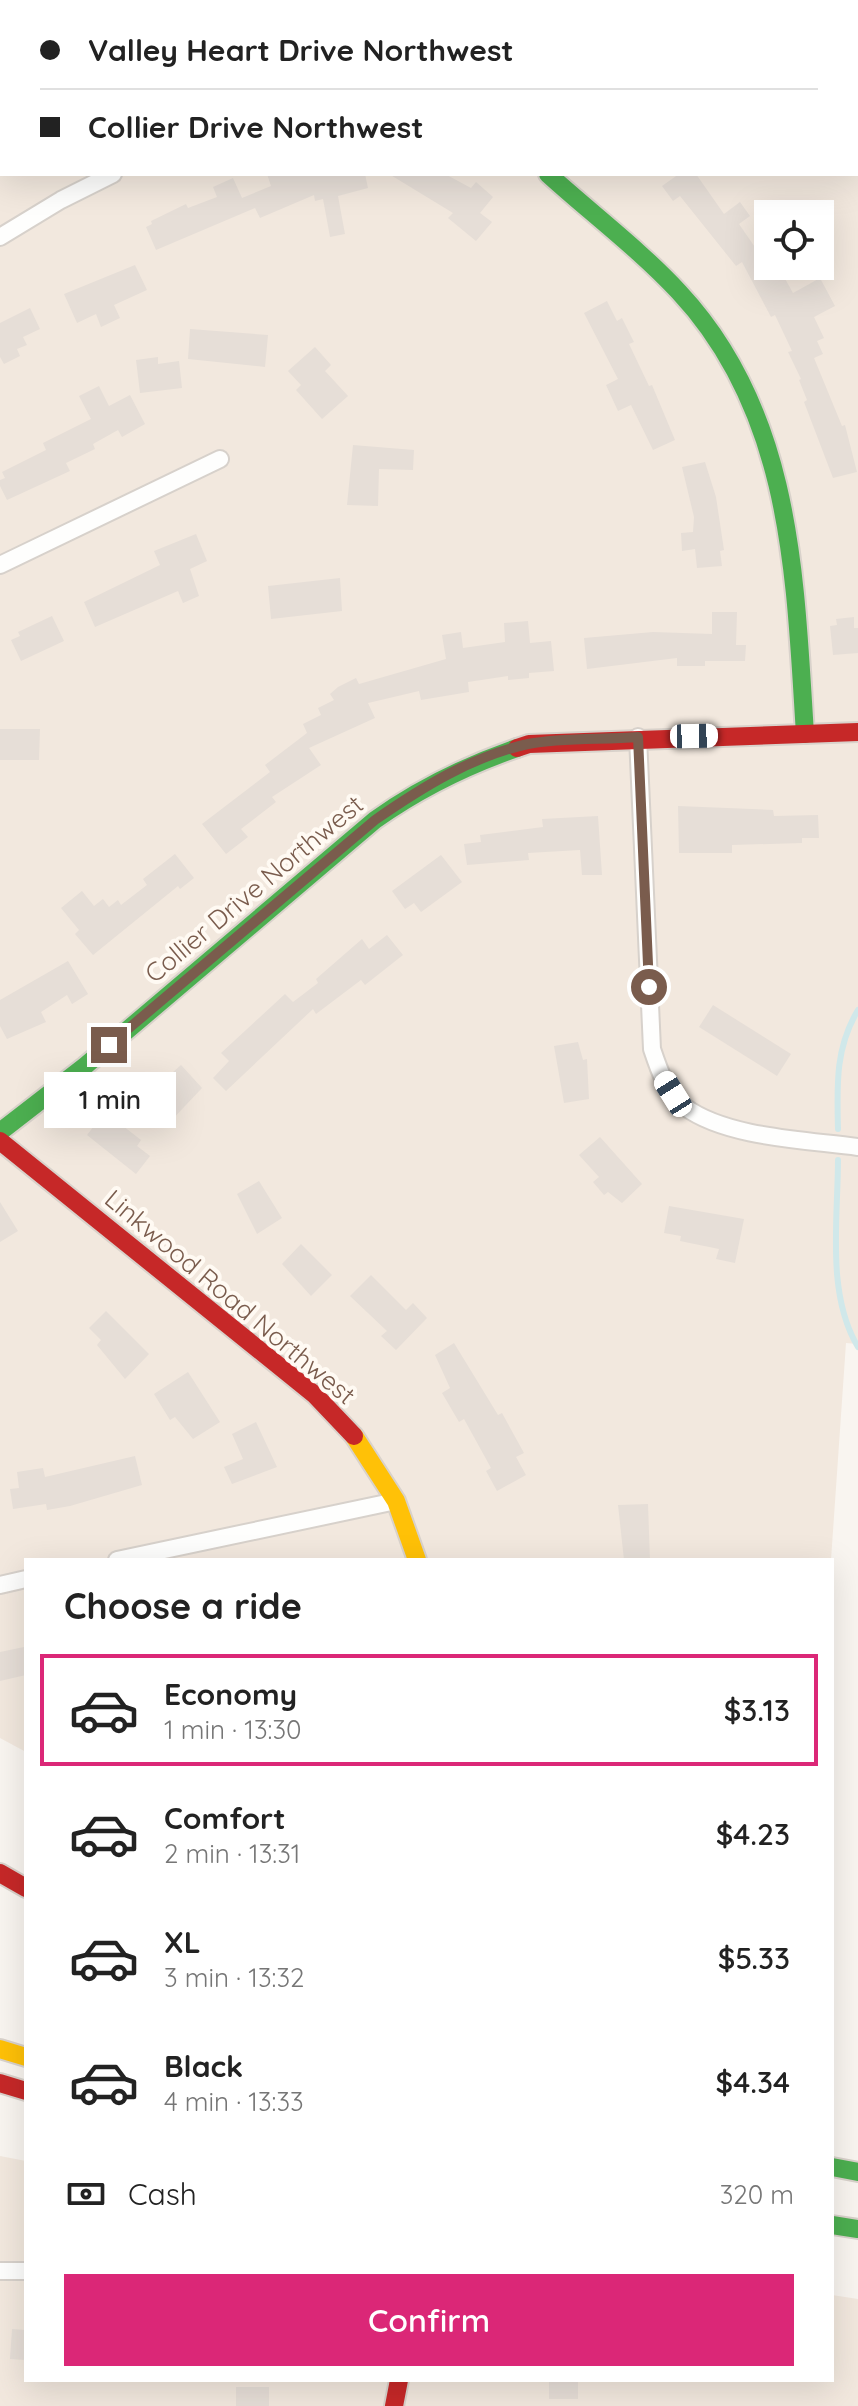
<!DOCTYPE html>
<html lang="en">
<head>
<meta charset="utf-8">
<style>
	:root { --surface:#fff; --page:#f2f2f2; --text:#222; --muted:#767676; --line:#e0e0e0; --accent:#db2777 }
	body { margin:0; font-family:Quicksand,sans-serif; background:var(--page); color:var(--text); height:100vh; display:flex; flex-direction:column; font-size:30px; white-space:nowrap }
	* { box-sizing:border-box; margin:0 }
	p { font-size:26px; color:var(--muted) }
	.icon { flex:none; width:44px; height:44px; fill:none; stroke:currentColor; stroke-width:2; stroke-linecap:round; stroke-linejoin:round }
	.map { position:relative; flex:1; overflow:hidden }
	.drawer { position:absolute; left:24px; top:1558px; width:810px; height:824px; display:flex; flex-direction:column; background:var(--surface); border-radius:0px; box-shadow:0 8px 32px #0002 }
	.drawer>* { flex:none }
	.hud { position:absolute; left:0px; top:0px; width:858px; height:176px; box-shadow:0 8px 32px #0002; display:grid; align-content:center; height:176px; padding:0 40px; background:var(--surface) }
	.controls { position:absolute; left:754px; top:200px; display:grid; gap:16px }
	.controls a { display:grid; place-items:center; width:80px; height:80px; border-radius:0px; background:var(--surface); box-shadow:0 8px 32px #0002; font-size:40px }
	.end { position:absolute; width:36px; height:36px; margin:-18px; border:10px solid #7a5c4d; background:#fff; box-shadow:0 0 0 4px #fff }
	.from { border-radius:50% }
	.bubble { position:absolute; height:56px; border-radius:0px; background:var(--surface); box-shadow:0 8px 32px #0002; font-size:26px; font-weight:600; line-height:56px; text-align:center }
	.car { position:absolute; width:24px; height:48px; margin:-24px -12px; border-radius:10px; box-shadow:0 0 6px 2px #0007; background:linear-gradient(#fff 24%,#345 0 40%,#fff 0 76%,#345 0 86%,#fff 0) }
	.hud b { display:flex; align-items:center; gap:28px; height:76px; font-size:30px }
	.hud b+b { border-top:2px solid var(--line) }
	.hud i { width:20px; height:20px; background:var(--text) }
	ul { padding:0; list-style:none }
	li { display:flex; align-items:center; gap:24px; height:112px; margin:0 16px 12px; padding:0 24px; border:4px solid transparent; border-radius:0px }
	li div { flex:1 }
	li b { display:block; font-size:30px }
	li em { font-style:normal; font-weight:600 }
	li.selected { border-color:var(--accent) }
	li>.icon { width:72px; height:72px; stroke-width:1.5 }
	h2 { padding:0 40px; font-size:36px; line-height:96px }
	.pay { display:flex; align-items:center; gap:20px; height:88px; padding:0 40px; font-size:30px }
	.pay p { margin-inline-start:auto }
	.action { display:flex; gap:16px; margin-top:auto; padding:16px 40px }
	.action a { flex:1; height:92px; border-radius:0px; background:var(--accent); color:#fff; font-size:32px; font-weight:600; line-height:92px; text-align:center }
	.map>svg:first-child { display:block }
	.residential { fill:#f2e8de; fill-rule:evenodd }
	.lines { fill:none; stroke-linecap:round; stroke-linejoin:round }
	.stream { stroke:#d0e8ea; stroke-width:6 }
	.building { fill:#e6ded7 }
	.street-casing { stroke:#d7d1cb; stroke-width:20 }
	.fast-casing { stroke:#d9d2cb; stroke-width:22 }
	.slow-casing { stroke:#d9d2cb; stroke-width:22 }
	.jam-casing { stroke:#d9d2cb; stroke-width:22 }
	.street { stroke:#fefefd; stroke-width:16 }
	.fast { stroke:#4caf50; stroke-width:18 }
	.slow { stroke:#ffc107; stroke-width:18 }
	.jam { stroke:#c62828; stroke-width:18 }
	.route { stroke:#7a5c4d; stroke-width:10 }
	.labels { text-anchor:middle; stroke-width:8; stroke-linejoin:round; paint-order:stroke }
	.street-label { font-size:26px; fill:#7a5c4d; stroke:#fffaf3 }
</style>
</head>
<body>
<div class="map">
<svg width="858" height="2406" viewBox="0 0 858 2406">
	<rect width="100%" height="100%" fill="#f9f5f0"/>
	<!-- residential -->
	<g class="residential">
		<path d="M 0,0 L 858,0 L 858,1344 L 846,1343 L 831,1560 L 26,1560 L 26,1752 L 0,1738 ZM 2,2 L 856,2 L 856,174 L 2,174 ZM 768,214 L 820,214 L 820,266 L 768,266 Z"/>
		<polygon points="0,2156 26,2161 26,2380 832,2380 832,2295 858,2299 858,2406 0,2406"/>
	</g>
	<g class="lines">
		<!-- stream -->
		<g class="stream">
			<polyline points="684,0 685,2"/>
			<polyline points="856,106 858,107"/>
			<path d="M 838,1129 C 837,1086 835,1048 858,1010"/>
			<path d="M 838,1160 C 838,1218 826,1294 858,1347"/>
		</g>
	</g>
	<!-- building -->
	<g class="building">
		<polygon points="267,174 365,174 368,188 338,196 345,234 330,237 323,199 315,201 314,195 260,218 255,208 156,250 146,227 152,224 151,221 186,204 188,208 217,197 213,187 233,178 242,198 271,186"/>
		<polygon points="389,174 445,174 471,188 476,182 493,197 480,213 492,222 476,241 448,218 453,213"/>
		<polygon points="679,174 696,174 724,214 740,202 750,216 739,224 768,266 778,266 793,293 820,278 835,306 814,317 824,338 817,341 823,354 814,358 842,426 845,425 857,472 833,478 804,402 807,400 799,380 801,379 788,352 792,351 775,315 771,317 742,262 736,266 680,196 673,201 662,186"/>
		<polygon points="135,265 147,290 114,305 120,318 101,327 96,314 77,323 64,294"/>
		<polygon points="607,301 617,321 622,318 634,342 629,344 649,386 652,385 675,440 653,450 631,405 618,411 606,385 618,379 584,313"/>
		<polygon points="30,308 40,329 23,337 27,345 17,349 20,356 4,364 0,357 0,323"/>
		<polygon points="190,329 268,335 265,367 188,359"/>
		<polygon points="315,347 331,365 325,371 348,396 322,419 296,390 301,385 288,371"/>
		<polygon points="158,357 158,364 179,361 182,388 140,393 136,360"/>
		<polygon points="99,386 109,406 130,395 145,424 122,437 118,430 93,444 95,449 66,463 70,471 7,500 0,486 0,480 5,478 2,472 46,450 43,443 91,419 79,396"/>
		<polygon points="353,445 414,450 413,470 379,469 378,506 347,505"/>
		<polygon points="705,462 716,497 724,550 720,551 722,566 697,568 695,549 682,551 681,533 693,532 694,517 682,467"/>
		<polygon points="196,534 207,561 190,569 199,596 183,603 178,591 95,627 84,602 160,565 154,551"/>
		<polygon points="340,578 342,611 271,619 268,586"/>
		<polygon points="712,612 737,612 736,645 746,645 745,661 705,661 705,666 677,666 677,658 587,669 584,638 653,632 712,634"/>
		<polygon points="52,616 64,641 21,661 11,640 20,636 18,632"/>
		<polygon points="854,617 854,628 858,628 858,653 833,655 830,626 837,625 836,619"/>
		<polygon points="528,621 530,643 551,641 554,671 529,673 529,678 508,680 508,676 468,682 469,692 421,700 419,691 368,703 375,718 309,748 321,765 272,797 276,802 241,829 248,837 226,854 202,824 270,772 265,765 307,733 303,724 321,715 318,708 334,700 330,694 338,687 356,678 359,684 446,659 442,635 461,632 463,648 505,642 504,623"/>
		<polygon points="0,729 40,729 39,760 0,760"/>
		<polygon points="678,806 773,810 774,816 818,815 819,838 802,838 802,843 732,845 732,853 679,853"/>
		<polygon points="598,816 602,875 582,875 580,850 528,853 529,860 467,865 464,844 481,842 480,835 543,827 542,819"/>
		<polygon points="175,854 194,878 180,889 178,886 93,955 75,934 79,930 61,908 82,891 94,906 103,899 109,907 118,900 121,905 147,885 143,879"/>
		<polygon points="441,855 462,882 421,912 414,903 405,909 392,891"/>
		<polygon points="387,935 403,955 365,985 361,980 316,1014 313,1009 226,1091 213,1078 229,1061 221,1053 285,994 293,1002 318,983 316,979 362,939 369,949"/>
		<polygon points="68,961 88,994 72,1004 67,995 41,1012 46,1022 7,1039 0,1026 0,1000"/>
		<polygon points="713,1005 791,1054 777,1076 699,1027"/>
		<polygon points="578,1042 583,1060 587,1059 589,1099 564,1103 554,1046"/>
		<polygon points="181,1065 202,1088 167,1125 147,1103 166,1086 163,1081"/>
		<polygon points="105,1112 141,1140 137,1146 150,1156 136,1174 87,1135"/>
		<polygon points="600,1137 642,1184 622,1203 608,1192 604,1195 593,1182 599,1177 579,1155"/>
		<polygon points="259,1181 282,1218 257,1234 237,1194"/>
		<polygon points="0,1202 18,1231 0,1242"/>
		<polygon points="669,1206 744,1219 735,1263 716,1259 719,1249 680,1241 681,1236 664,1233"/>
		<polygon points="301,1244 332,1275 311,1296 282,1264"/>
		<polygon points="371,1275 406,1310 413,1303 427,1318 396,1350 381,1336 387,1331 350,1296"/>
		<polygon points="106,1311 149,1354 125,1379 97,1345 101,1340 89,1328"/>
		<polygon points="454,1343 498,1415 502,1413 524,1453 516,1457 526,1475 497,1491 486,1471 491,1468 464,1419 459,1422 442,1393 450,1388 435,1355"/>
		<polygon points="188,1372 220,1422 193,1439 175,1417 170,1420 154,1394"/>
		<polygon points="256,1422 277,1467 232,1484 224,1467 243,1459 232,1434"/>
		<polygon points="135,1456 142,1485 70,1506 47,1510 46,1504 13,1509 10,1489 19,1488 17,1472 43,1468 45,1477"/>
		<polygon points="648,1504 650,1560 624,1560 618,1505"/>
		<polygon points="24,1647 26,1675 0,1681 0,1652"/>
		<polygon points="12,2329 26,2330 26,2360 10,2359"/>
		<rect x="549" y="2380" width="29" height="19"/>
		<rect x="236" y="2387" width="33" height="19"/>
	</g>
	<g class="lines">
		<defs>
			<g id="street">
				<polyline points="382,0 383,2"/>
				<polyline points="585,2 589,0"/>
				<polyline points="0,237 61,200 113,174"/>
				<polyline points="0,565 220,459"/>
				<path d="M 638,737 L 652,1049 C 659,1070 667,1094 685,1107 C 727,1138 808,1140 858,1147"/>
				<polyline points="117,1560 396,1501"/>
				<polyline points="0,1585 26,1579"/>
				<polyline points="0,2271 26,2271"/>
			</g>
			<g id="fast">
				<path d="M 548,174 C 591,213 640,250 679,292 C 793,414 795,579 805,734"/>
				<path d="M 0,1132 L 85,1066 L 375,820 C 420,788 465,766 517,748"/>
				<polyline points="832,2167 858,2172"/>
				<polyline points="832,2225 858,2229"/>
			</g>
			<g id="slow">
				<polyline points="354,1436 396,1501 417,1560"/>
				<polyline points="0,2049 26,2057"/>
			</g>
			<g id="jam">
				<polyline points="517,748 529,744 858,732"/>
				<polyline points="0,1141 315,1395 354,1436"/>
				<polyline points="0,1873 26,1888"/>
				<polyline points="0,2083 26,2091"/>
				<polyline points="394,2406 399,2380"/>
			</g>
		</defs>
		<!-- street casing -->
		<use href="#street" class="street-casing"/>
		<!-- fast casing -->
		<use href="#fast" class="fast-casing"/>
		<!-- slow casing -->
		<use href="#slow" class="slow-casing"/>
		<!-- jam casing -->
		<use href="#jam" class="jam-casing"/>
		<!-- street -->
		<use href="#street" class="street"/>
		<!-- fast -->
		<use href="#fast" class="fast"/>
		<!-- slow -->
		<use href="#slow" class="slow"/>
		<!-- jam -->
		<use href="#jam" class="jam"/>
	</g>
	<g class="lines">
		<!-- route -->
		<path class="route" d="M 109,1045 L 375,820 C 421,788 472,756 528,744 C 563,737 603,740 638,737 L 649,987"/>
	</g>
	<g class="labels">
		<!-- street labels -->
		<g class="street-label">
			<text transform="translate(254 889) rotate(-40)" y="9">Collier Drive Northwest</text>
			<text transform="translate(230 1297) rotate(40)" y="9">Linkwood Road Northwest</text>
		</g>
	</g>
</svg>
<div class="controls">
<a><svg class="icon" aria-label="locate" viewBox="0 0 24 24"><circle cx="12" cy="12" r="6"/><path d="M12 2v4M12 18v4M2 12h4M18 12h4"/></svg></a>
</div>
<i class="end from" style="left:649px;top:987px"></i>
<i class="end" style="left:109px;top:1045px"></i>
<div class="bubble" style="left:44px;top:1072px;width:132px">1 min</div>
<i class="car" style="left:694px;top:736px;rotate:89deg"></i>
<i class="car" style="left:673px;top:1094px;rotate:328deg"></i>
<div class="hud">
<b><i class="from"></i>Valley Heart Drive Northwest</b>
<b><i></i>Collier Drive Northwest</b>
</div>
<section class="drawer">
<h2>Choose a ride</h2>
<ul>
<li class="selected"><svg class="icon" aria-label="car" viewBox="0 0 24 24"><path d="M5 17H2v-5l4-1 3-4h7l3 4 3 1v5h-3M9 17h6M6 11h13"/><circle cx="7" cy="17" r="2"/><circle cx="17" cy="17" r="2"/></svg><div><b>Economy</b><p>1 min · 13:30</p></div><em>$3.13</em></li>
<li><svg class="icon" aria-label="car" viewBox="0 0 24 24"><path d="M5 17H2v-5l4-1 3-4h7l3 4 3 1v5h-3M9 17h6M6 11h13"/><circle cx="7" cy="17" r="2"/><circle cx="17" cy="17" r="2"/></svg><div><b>Comfort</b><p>2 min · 13:31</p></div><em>$4.23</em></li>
<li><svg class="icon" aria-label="car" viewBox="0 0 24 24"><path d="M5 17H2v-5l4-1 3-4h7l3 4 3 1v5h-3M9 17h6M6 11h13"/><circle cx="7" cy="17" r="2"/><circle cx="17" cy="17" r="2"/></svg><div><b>XL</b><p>3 min · 13:32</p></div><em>$5.33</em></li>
<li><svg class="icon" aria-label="car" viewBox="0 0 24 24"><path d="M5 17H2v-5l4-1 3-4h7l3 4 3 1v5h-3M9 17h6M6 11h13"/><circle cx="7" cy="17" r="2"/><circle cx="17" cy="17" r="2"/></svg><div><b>Black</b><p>4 min · 13:33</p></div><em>$4.34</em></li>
</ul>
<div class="pay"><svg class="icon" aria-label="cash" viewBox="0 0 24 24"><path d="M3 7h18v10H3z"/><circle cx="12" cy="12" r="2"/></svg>Cash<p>320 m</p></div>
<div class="action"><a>Confirm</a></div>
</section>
</div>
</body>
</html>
